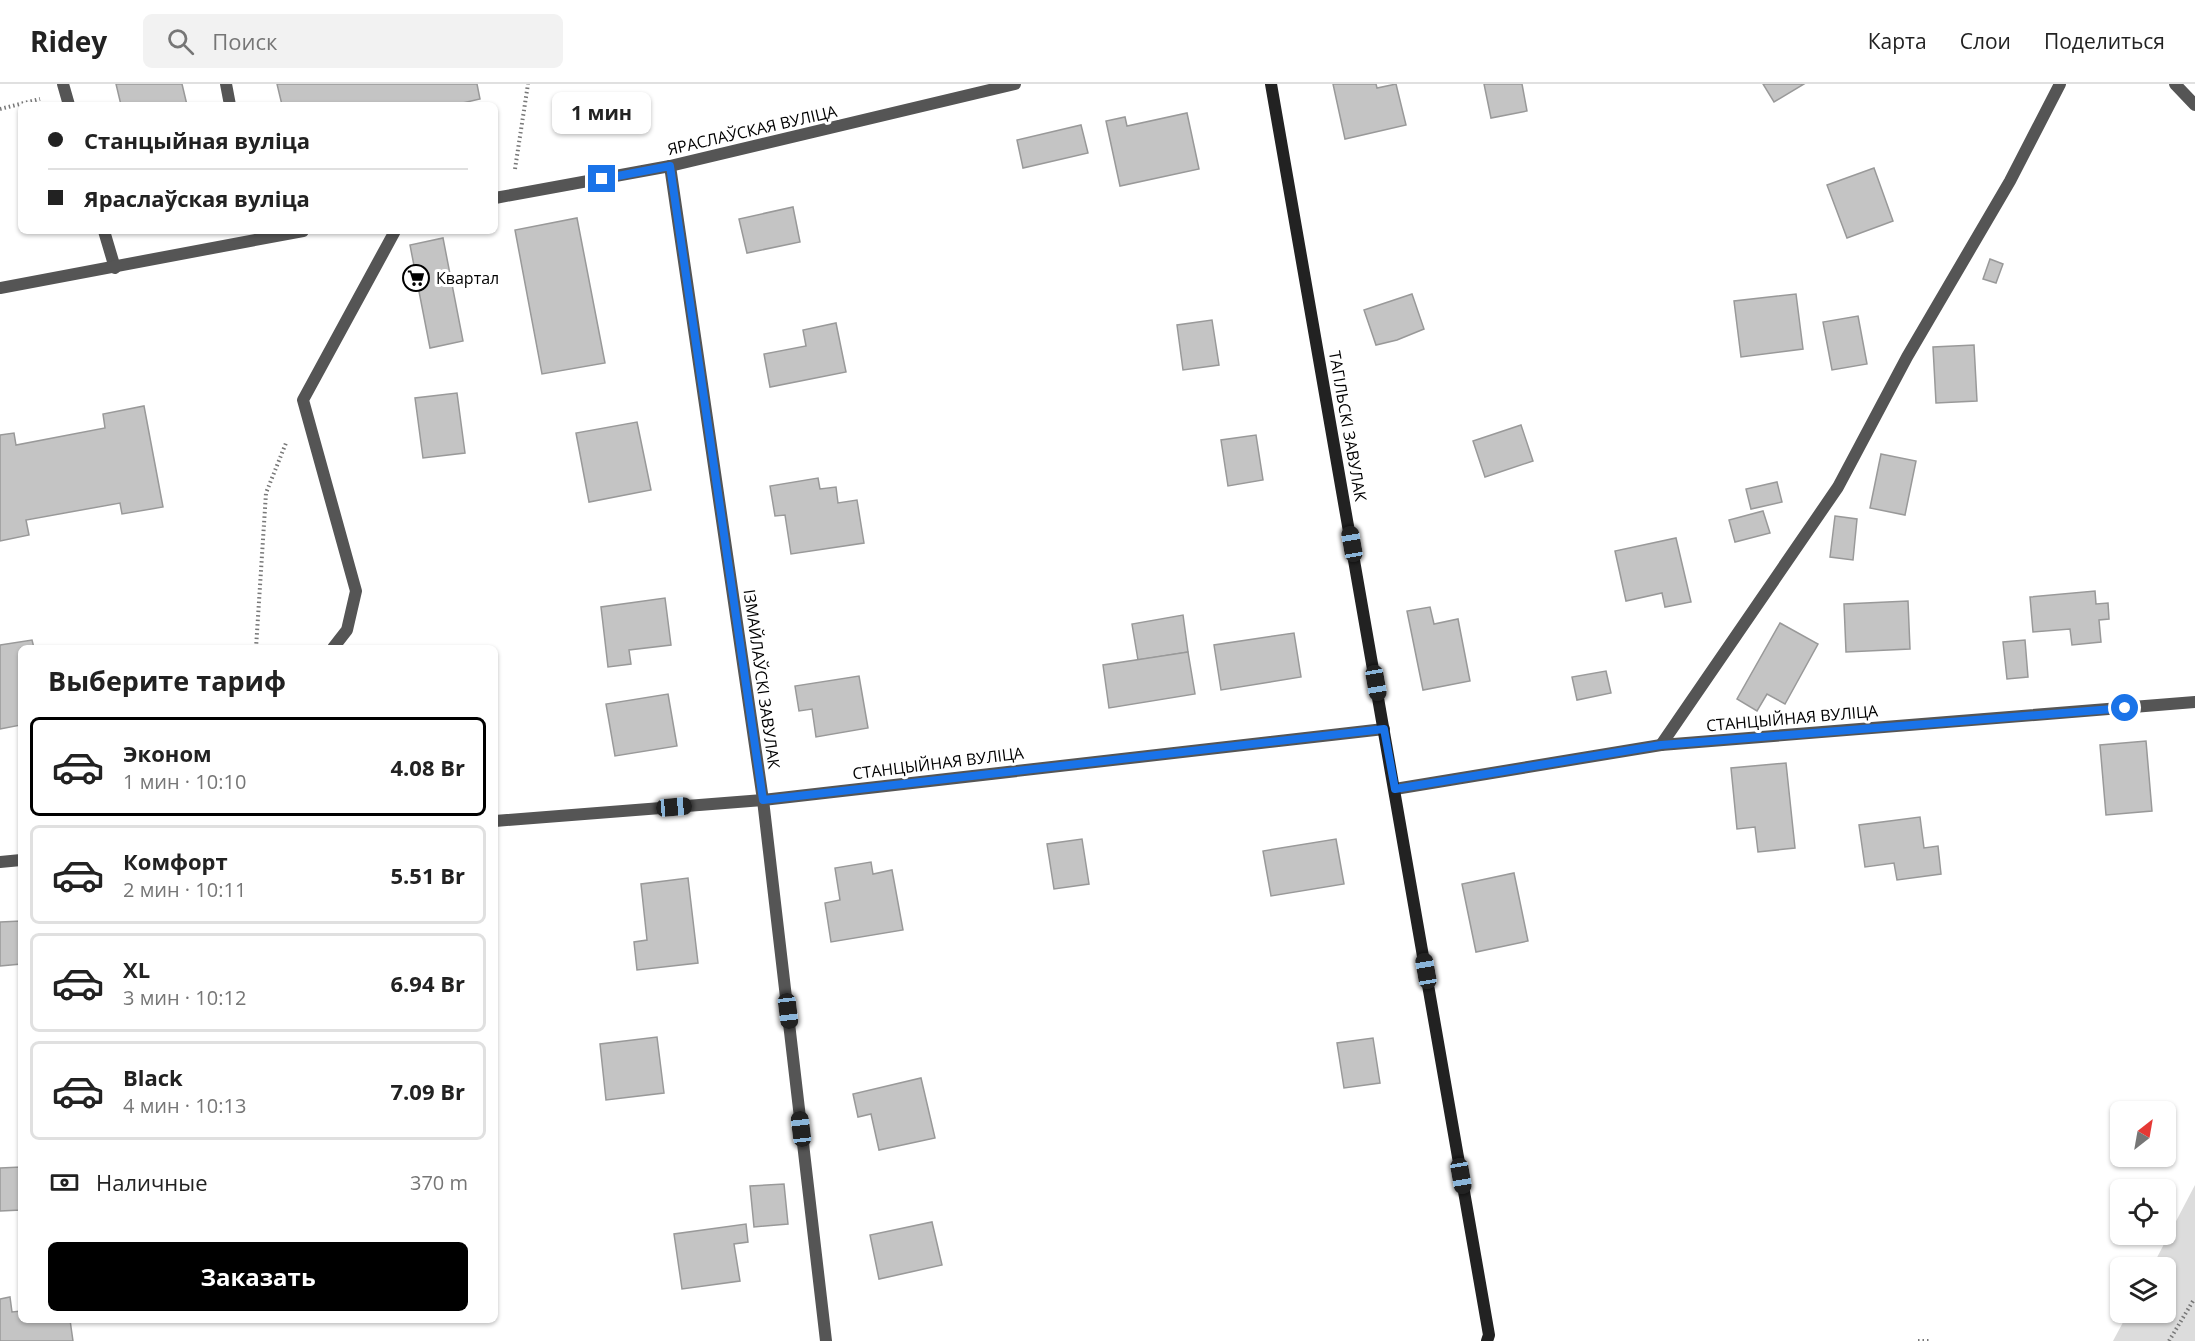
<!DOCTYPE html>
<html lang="ru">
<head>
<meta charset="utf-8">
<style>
	:root { --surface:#fff; --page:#f2f2f2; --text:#222; --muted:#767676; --line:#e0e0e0; --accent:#000 }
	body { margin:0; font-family:"Open Sans",sans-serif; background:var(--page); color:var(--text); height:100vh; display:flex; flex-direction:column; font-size:22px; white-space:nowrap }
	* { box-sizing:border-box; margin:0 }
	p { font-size:20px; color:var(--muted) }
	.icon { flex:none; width:33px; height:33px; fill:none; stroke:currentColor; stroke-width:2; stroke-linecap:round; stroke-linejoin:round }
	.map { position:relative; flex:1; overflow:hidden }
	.details { position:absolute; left:18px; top:561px; width:480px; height:678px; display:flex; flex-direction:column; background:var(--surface); border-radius:9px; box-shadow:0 2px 4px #0004 }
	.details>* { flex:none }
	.top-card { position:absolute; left:18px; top:18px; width:480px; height:132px; border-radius:9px; box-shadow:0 2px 4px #0004; display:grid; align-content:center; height:132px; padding:0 30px; background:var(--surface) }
	.needle { width:39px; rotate:31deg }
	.buttons { position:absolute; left:2110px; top:1017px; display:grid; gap:12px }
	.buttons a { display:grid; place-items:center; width:66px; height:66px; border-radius:9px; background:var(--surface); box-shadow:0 2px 4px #0004; font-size:30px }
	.end { position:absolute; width:27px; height:27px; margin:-14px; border:8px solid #1a73e8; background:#fff; box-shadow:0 0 0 3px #fff }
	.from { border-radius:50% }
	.bubble { position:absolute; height:42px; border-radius:9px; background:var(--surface); box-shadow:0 2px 4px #0004; font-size:20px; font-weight:700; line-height:42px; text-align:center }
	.car { position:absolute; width:18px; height:36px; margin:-18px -9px; border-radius:8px; box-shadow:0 0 4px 2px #0007; background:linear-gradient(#222 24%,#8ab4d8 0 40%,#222 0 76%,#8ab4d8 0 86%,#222 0) }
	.top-card b { display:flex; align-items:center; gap:21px; height:57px; font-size:22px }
	.top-card b+b { border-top:2px solid var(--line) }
	.top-card i { width:15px; height:15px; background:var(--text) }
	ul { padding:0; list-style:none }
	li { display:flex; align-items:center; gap:18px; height:99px; margin:0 12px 9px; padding:0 18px; border:3px solid var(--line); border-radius:9px }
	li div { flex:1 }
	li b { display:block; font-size:22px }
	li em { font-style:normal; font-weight:700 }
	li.on { border-color:var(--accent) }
	li>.icon { width:54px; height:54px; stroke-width:1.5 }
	h2 { padding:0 30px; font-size:27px; line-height:72px }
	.pay { display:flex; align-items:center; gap:15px; height:66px; padding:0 30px; font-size:22px }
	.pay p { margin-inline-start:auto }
	.cta { display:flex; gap:12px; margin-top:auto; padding:12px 30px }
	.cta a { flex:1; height:69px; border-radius:9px; background:var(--accent); color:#fff; font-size:24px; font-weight:700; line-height:69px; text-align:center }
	header { display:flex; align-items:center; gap:36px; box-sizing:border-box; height:84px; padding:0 30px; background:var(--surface); border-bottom:2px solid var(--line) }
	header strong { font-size:28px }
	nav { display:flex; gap:33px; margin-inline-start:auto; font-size:21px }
	.search { width:420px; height:54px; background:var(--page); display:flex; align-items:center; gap:15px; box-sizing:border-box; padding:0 21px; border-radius:9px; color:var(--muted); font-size:22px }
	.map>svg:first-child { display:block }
	.green { fill:#dcdcdc }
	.building { fill:#c4c4c4; stroke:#999; stroke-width:1.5 }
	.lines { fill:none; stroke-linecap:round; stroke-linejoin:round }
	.path { stroke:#777; stroke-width:4; stroke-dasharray:1.5 3; stroke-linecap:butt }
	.service { stroke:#555; stroke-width:12 }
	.minor { stroke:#555; stroke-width:12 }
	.secondary { stroke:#222; stroke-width:12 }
	.route { stroke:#1a73e8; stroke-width:8 }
	.labels { text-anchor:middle; stroke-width:6; stroke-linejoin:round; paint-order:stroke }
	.street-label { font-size:16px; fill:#000; stroke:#fff }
	.poi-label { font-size:16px; fill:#000; stroke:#fff; text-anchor:start }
</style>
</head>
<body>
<header>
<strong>Ridey</strong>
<div class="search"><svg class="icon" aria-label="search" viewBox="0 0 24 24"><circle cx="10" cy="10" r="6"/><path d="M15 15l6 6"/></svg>Поиск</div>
<nav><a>Карта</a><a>Слои</a><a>Поделиться</a></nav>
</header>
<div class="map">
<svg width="2195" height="1257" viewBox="0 0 2195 1257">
	<rect width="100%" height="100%" fill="#fff"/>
	<!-- green -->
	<polygon class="green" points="2195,1101 2195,1257 2113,1257 2128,1229 2166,1228 2166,1184 2152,1183"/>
	<!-- building -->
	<g class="building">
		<polygon points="116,0 182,0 187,21 121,21"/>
		<polygon points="277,0 477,0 480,15 454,21 282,21"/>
		<polygon points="1333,0 1376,0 1377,4 1396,0 1406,41 1345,55"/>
		<polygon points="1484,0 1522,0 1527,27 1491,34"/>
		<polygon points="1763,0 1804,0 1774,18"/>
		<polygon points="1187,29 1199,85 1120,102 1106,37 1125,33 1127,42"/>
		<polygon points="1081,41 1088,69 1023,84 1017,56"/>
		<polygon points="1874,84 1893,137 1847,154 1827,101"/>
		<polygon points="793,123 800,158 747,169 739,135"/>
		<polygon points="577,134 605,279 542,290 515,146"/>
		<polygon points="443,154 463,257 430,264 410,161"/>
		<polygon points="1990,175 2003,180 1996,199 1983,195"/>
		<polygon points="1412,210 1424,245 1397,256 1376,261 1364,226"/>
		<polygon points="1796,210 1803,265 1741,273 1734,217"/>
		<polygon points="1858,232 1867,280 1832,286 1823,238"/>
		<polygon points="1212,236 1219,281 1183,286 1177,241"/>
		<polygon points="836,239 846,288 770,303 764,270 806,262 803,246"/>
		<polygon points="1974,261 1977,317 1936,319 1933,263"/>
		<polygon points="457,309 465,369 423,374 415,314"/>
		<polygon points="144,322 163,423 122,430 120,419 26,436 29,451 0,457 0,351 14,349 16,361 105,344 103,330"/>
		<polygon points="637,338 651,406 589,418 576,349"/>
		<polygon points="1521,341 1533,377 1485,393 1473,357"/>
		<polygon points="1256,351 1263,396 1228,402 1221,356"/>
		<polygon points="1881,370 1916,377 1905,431 1870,424"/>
		<polygon points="818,394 820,405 836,403 838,419 857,416 864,459 791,470 785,431 775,432 770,402"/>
		<polygon points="1777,398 1782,418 1751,425 1746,405"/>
		<polygon points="1763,427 1770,449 1735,458 1729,436"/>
		<polygon points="1835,432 1857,435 1853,476 1830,473"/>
		<polygon points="1676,454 1691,518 1665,523 1662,509 1626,517 1615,467"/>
		<polygon points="2095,507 2096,520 2108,519 2109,535 2099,536 2101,558 2072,561 2070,545 2033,548 2030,513"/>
		<polygon points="665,514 671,561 629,566 631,580 608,583 601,523"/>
		<polygon points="1908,517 1910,565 1846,568 1844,520"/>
		<polygon points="1430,523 1434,540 1458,535 1470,597 1423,606 1407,527"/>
		<polygon points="1183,531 1188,568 1138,576 1132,540"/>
		<polygon points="1780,539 1818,560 1785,620 1767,610 1757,627 1737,615"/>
		<polygon points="1294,549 1301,593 1221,606 1214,561"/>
		<polygon points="32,556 34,564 21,564 21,641 0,645 0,561"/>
		<polygon points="2025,556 2028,593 2007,595 2003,558"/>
		<polygon points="1188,568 1195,610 1109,624 1103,581"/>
		<polygon points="1606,587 1611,609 1577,616 1572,593"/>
		<polygon points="859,592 868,644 816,653 812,625 799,627 795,602"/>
		<polygon points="668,610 677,662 615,672 606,620"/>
		<polygon points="2146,657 2152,727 2106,731 2100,661"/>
		<polygon points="1786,679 1795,764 1758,768 1755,743 1737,745 1731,684"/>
		<polygon points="1920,733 1924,764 1938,762 1941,790 1897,796 1894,779 1865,783 1859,741"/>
		<polygon points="1082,755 1089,800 1054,805 1047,760"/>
		<polygon points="1336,755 1344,800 1271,812 1263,767"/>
		<polygon points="871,778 873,790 892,786 903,846 831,858 825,819 840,816 835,784"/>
		<polygon points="1514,789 1528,857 1476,868 1462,800"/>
		<polygon points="688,794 698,879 637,886 634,858 647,856 641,800"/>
		<polygon points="21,837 21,880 0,882 0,838"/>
		<polygon points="657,953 664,1009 606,1016 600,960"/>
		<polygon points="1373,954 1380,999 1344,1004 1337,959"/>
		<polygon points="921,994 935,1054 879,1066 871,1030 858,1033 853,1010"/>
		<polygon points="21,1083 21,1126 0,1127 0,1084"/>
		<polygon points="784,1100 788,1140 754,1143 750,1102"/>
		<polygon points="932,1138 942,1181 879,1195 870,1151"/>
		<polygon points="746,1140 748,1158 734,1160 740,1197 682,1205 674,1150"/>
		<polygon points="10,1213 12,1228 21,1227 21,1236 70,1236 73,1257 0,1257 0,1215"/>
	</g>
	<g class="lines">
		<!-- path -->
		<g class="path">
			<polyline points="0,25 40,15"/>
			<polyline points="515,85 528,0"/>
			<polyline points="256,564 266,409 286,359"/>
			<polyline points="1918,1257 1931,1257"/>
			<polyline points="2169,1257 2193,1217 2195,1217"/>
		</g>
		<!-- service -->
		<g class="service">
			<polyline points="63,0 69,21"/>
			<polyline points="226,0 230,21"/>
			<polyline points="2175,0 2195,21"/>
			<polyline points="104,147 115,184"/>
			<polyline points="333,564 347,546 356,507 303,316 395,147"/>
			<polyline points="1661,661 1838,403 1907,273 2010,97 2060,0"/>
		</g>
		<!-- minor -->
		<g class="minor">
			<polyline points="670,82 763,716 826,1257"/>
			<polyline points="495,114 670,82 1015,0"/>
			<polyline points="0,204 303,147"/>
			<polyline points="1395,705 1661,661 2195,618"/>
			<polyline points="495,737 763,716 1384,645"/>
			<polyline points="0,778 21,776"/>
		</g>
		<!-- secondary -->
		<polyline class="secondary" points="1271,0 1489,1251 1487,1257"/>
	</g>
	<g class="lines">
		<!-- route -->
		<polyline class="route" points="602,95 670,82 763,716 1384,645 1395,705 1661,661 2125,624"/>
	</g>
	<!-- icons -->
	<defs>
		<symbol id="supermarket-ring" viewBox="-11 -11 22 22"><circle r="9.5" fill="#fff" stroke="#000" stroke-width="1.5"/><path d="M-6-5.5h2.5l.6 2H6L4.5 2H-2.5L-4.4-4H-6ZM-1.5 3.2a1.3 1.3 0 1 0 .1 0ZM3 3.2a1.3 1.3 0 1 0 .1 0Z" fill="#000"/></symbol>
	</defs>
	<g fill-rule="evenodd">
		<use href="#supermarket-ring" x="401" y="179" width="30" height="30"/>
	</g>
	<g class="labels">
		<!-- street labels -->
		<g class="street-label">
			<text transform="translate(752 46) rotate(-13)" y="6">ЯРАСЛАЎСКАЯ ВУЛІЦА</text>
			<text transform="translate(1348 342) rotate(80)" y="6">ТАГІЛЬСКІ ЗАВУЛАК</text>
			<text transform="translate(762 595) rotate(82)" y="6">ІЗМАЙЛАЎСКІ ЗАВУЛАК</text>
			<text transform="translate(1792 634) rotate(-5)" y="6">СТАНЦЫЙНАЯ ВУЛІЦА</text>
			<text transform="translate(938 679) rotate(-7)" y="6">СТАНЦЫЙНАЯ ВУЛІЦА</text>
		</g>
		<!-- poi labels -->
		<g class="poi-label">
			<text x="436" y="200">Квартал</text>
		</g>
	</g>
</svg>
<div class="buttons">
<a><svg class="needle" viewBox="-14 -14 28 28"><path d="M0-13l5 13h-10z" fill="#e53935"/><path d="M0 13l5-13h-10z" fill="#767676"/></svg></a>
<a><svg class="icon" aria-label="locate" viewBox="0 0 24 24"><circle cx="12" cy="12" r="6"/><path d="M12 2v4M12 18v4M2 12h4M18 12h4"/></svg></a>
<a><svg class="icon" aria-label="layers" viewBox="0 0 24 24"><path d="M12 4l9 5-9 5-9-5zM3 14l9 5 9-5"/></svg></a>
</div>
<i class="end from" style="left:2125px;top:624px"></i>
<i class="end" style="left:602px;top:95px"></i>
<div class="bubble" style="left:552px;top:8px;width:99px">1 мин</div>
<i class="car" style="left:1352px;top:460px;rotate:350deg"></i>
<i class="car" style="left:1376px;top:599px;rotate:170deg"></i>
<i class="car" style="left:674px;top:723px;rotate:85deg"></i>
<i class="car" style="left:1426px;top:887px;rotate:350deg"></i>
<i class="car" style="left:788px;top:927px;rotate:173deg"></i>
<i class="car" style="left:801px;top:1045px;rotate:353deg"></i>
<i class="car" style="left:1461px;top:1092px;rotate:170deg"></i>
<div class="top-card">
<b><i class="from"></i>Станцыйная вуліца</b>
<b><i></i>Яраслаўская вуліца</b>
</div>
<section class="details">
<h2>Выберите тариф</h2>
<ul>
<li class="on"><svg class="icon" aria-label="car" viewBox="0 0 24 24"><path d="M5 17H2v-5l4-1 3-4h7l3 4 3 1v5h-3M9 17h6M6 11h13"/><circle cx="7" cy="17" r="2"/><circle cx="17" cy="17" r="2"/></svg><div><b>Эконом</b><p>1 мин · 10:10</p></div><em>4.08 Br</em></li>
<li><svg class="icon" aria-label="car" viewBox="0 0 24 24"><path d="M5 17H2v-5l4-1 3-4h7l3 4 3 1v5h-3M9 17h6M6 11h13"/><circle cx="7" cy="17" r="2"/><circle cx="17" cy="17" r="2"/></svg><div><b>Комфорт</b><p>2 мин · 10:11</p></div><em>5.51 Br</em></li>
<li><svg class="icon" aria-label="car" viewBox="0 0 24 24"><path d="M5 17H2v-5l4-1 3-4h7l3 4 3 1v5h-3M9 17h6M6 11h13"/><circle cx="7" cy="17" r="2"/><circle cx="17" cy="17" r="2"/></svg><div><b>XL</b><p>3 мин · 10:12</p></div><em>6.94 Br</em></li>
<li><svg class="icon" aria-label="car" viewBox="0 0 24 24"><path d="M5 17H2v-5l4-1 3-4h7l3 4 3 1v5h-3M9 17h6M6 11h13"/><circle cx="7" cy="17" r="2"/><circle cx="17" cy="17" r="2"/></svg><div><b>Black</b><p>4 мин · 10:13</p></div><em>7.09 Br</em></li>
</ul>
<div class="pay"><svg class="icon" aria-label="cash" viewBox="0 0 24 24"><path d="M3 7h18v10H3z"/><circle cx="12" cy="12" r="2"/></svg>Наличные<p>370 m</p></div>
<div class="cta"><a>Заказать</a></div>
</section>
</div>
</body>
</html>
